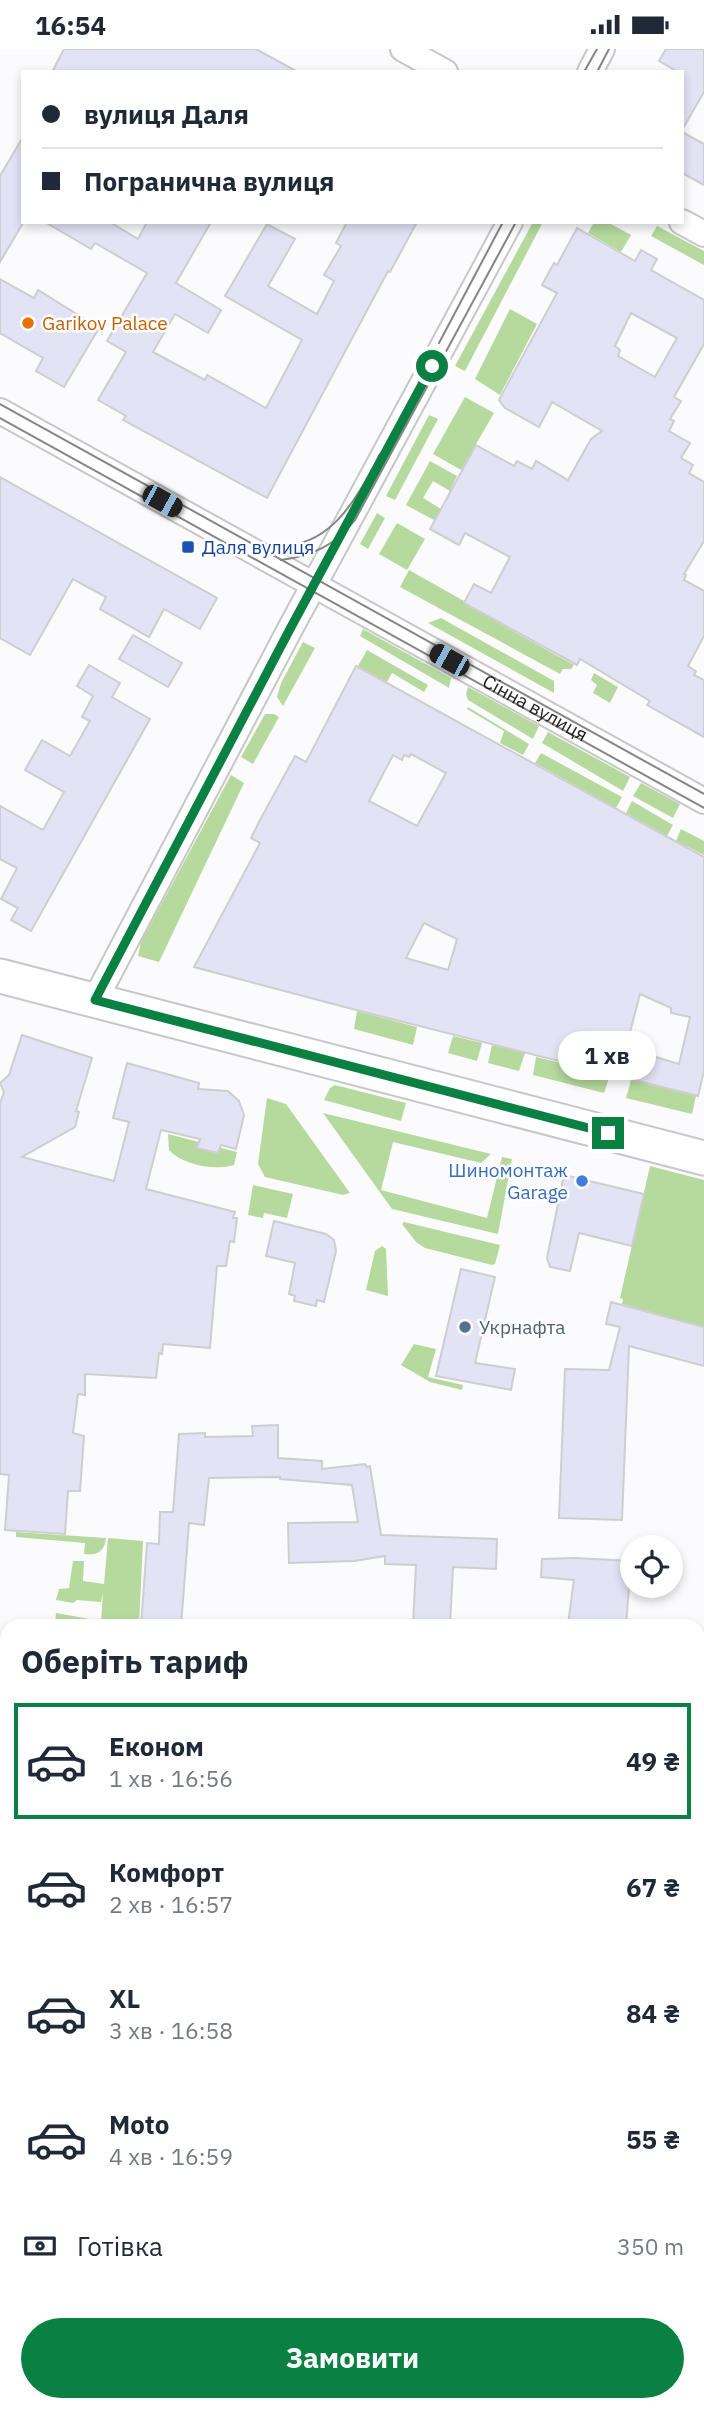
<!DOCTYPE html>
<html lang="uk">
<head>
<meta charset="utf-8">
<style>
	:root { --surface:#fff; --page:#f6f6f7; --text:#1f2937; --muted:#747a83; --line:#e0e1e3; --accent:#0b8043 }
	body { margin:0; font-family:"IBM Plex Sans",sans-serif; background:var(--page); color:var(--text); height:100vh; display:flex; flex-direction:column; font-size:26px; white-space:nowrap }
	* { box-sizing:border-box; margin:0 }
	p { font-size:23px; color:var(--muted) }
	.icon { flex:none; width:38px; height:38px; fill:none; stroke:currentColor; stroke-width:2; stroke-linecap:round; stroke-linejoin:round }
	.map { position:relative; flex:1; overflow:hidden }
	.details { position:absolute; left:0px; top:1570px; width:705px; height:793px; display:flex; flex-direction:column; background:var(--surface); border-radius:21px 21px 0 0; box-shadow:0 4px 10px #0003 }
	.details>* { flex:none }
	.hud { position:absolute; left:21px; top:21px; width:663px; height:154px; border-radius:0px; box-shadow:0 4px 10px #0003; display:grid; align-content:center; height:154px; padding:0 21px; background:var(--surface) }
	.controls { position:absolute; left:620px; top:1486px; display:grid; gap:14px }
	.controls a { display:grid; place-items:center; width:63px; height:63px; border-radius:50%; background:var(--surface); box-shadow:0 4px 10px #0003; font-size:35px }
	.end { position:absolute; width:32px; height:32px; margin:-16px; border:9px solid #0b8043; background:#fff; box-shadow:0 0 0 4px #fff }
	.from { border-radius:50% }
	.bubble { position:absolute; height:49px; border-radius:24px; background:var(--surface); box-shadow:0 4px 10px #0003; font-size:23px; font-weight:700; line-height:49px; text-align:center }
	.car { position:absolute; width:21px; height:42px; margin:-21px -10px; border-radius:9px; box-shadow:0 0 5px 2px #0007; background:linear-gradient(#222 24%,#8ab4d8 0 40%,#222 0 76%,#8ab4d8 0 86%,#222 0) }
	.hud b { display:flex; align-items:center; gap:24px; height:66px; font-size:26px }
	.hud b+b { border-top:2px solid var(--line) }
	.hud i { width:18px; height:18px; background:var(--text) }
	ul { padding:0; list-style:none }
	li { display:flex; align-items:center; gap:21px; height:116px; margin:0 14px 10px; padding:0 7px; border:4px solid transparent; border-radius:0px }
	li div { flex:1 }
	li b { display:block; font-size:26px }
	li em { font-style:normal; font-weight:700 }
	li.selected { border-color:var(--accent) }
	li>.icon { width:63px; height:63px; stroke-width:1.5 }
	h2 { padding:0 21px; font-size:32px; line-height:84px }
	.pay { display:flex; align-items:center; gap:18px; height:77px; padding:0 21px; font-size:26px }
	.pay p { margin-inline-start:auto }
	.button { display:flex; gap:14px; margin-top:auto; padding:14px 21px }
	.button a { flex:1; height:80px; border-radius:42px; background:var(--accent); color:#fff; font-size:28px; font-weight:700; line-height:80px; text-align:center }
	.status { display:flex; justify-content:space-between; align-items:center; height:49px; padding:0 35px; background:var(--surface); direction:ltr }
	.status svg { height:19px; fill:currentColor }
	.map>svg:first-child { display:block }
	.green { fill:#b6d99d }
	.building { fill:#e3e3f6; stroke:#cececf; stroke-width:2; fill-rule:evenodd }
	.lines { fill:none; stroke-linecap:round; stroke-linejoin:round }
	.street-casing { stroke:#c7c7c9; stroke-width:28 }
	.secondary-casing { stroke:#c7c7c9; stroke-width:37 }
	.street { stroke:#fff; stroke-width:24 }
	.secondary { stroke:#fff; stroke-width:33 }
	.tram { stroke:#858587; stroke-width:2 }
	.route { stroke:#0b8043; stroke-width:9 }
	.food-dot { fill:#e8710a; stroke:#fff; stroke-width:2.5 }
	.transit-dot { fill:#1a4fb4; stroke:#fff; stroke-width:2.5 }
	.shop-dot { fill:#3f7fe0; stroke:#fff; stroke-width:2.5 }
	.service-dot { fill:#5c6f8a; stroke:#fff; stroke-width:2.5 }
	.labels { text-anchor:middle; stroke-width:5; stroke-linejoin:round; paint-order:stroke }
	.food-label { font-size:19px; fill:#c56008; stroke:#fff; text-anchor:start }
	.transit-label { font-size:19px; fill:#164399; stroke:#fff; text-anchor:start }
	.street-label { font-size:19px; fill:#222223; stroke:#fff }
	.shop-label { font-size:19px; fill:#366cbe; stroke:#fff; text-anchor:end }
	.service-label { font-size:19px; fill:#4e5e75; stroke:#fff; text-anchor:start }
</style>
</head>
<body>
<div class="status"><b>16:54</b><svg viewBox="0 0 49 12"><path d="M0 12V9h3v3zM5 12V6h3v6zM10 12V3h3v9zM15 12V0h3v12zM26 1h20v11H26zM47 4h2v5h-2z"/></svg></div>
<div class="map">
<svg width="704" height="2362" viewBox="0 0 704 2362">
	<rect width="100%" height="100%" fill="#fbfbfd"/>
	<!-- green -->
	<g class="green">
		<polygon points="533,173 543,173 465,322 455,317"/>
		<polygon points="594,173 607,173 631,186 621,203 588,184"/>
		<polygon points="657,177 704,202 704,216 651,187"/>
		<polygon points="510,260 537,275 500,346 475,330"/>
		<polygon points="465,348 494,364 461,421 433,405"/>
		<polygon points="429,366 438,370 395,451 386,447"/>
		<polygon points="430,412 457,427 450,442 433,432 423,449 441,460 434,471 406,456"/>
		<polygon points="377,464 385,469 368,500 360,495"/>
		<polygon points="397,474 425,490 407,521 379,505"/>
		<polygon points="409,521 464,552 463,554 574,616 571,620 563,620 560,625 400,538"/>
		<polygon points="441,569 554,632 554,644 428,574"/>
		<polygon points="363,580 451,629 449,639 360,587"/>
		<polygon points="303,593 315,599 283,657 277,648 281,634"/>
		<polygon points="367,601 428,636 424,643 392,624 387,633 358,617"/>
		<polygon points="594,624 618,638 610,654 593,644 597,636 591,631"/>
		<polygon points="468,638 539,677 533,690 468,651 466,645"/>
		<polygon points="468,658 529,695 523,706 500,694 504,682 467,660"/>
		<polygon points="265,665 274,665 279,668 253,715 241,708"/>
		<polygon points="548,683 630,728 623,742 542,694"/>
		<polygon points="541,704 622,748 616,759 535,714"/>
		<polygon points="231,726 244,734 159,913 138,907 141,893"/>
		<polygon points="641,734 680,755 673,769 633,747"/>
		<polygon points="632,752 673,776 667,787 626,764"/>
		<polygon points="681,780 704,792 704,806 676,792"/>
		<polygon points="357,962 417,978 413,996 354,980"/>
		<polygon points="453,987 482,994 477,1012 448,1004"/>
		<polygon points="492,996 525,1004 519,1022 488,1014"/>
		<polygon points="536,1008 610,1026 604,1044 533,1026"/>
		<polygon points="631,1031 696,1047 692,1065 626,1049"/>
		<polygon points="335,1036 406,1054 401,1072 324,1051 330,1039"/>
		<polygon points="267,1049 286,1055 350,1144 343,1146 265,1128 258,1115"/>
		<polygon points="323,1064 491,1105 481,1114 393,1093 381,1141 487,1169 502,1108 512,1110 498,1185 392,1160"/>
		<path d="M 168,1085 L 237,1103 L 234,1116 C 214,1122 183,1116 169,1101 Z"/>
		<polygon points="650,1117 704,1131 704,1278 622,1255 623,1250 620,1249"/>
		<polygon points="253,1136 293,1145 287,1169 264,1164 263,1169 248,1166"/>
		<polygon points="404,1173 500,1196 495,1215 492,1216 425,1199 416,1193 402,1175"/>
		<polygon points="382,1197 386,1200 388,1247 366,1241 375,1202"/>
		<polygon points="414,1295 436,1300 428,1328 463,1336 462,1341 430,1333 401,1316"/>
		<path d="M 16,1483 L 106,1489 C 105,1502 97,1507 84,1505 L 85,1494 L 16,1488 Z"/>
		<polygon points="108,1489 143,1492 139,1577 107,1575 107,1577 55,1577 56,1564 101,1572 103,1544 101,1553 77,1551 73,1554 56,1551 59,1540 69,1539 73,1512 84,1512 83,1532 104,1535"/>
	</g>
	<!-- building -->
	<g class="building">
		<polygon points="64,0 256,0 298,23 52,23"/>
		<polygon points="666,0 704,0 704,43 682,81 682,23 678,23 659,12"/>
		<polygon points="682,83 704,95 704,136 682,124"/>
		<polygon points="23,88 23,174 0,213 0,127"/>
		<polygon points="45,173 110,173 138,190 147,173 211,173 176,234 221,261 208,284 175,265 153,303 205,331 207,326 266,359 302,291 225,247 267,175 295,190 268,237 317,265 334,232 324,226 341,197 336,194 347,173 417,173 390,223 388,222 267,449 123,371 126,367 98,351 126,303 107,292 147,224 95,194 91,200"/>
		<path d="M 577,179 L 635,212 L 641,201 L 657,210 L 651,221 L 704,251 L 704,295 L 674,348 L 681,352 L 670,370 L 674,372 L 669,382 L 690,394 L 681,409 L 693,416 L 689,424 L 704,433 L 704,492 L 684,525 L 686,526 L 684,531 L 704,542 L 704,587 L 688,617 L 696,622 L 694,626 L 704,631 L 704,688 L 647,656 L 650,652 L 580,610 L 577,616 L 464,554 L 474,535 L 491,544 L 510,508 L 465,484 L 459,496 L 430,480 L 476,396 L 514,417 L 517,412 L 532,420 L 536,412 L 568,431 L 591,390 L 602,382 L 552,353 L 539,378 L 505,359 L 499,351 L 557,244 L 542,236 L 554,214 L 557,216 ZM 631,264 L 677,289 L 655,328 L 618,307 L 620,301 L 615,297 Z"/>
		<polygon points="0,230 34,249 38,241 99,279 64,338 36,322 43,309 0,284"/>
		<polygon points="0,428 217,549 200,580 164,560 149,588 100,560 106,548 73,530 30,606 0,589"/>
		<polygon points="133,586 182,614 168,638 119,610"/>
		<polygon points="89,616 120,634 112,648 150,670 31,882 11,871 18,859 1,850 17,819 0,810 0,757 43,781 64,743 25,721 42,691 70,707 90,672 82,668 93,647 77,637"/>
		<path d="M 356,617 L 704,808 L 704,1022 L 698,1047 L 356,961 L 194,918 L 260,794 L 251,789 L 260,771 L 295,707 L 306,713 ZM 411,705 L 446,724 L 417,777 L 369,752 L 393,706 L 402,711 L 404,706 L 409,708 ZM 424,874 L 457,890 L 448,921 L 406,909 ZM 640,945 L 671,959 L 671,964 L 690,968 L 679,1015 L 626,999 Z"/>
		<polygon points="22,986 92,1009 76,1062 79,1063 75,1078 22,1108 114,1132 129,1073 113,1069 127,1014 199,1034 198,1040 228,1042 239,1052 244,1066 236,1100 221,1096 218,1104 197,1099 200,1090 161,1081 146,1140 235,1163 233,1169 237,1169 234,1193 230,1192 226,1217 217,1217 210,1299 163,1295 162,1305 159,1304 156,1329 85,1325 85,1346 78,1345 73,1384 84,1387 80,1442 68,1442 65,1485 5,1481 9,1426 0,1425 0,1054 4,1043 0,1034 9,1026"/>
		<polygon points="564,1126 644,1145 632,1197 579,1184 570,1222 550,1218 547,1209"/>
		<polygon points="274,1172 326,1185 334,1191 336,1202 324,1253 317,1251 316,1257 294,1252 295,1247 289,1245 295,1214 266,1207"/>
		<polygon points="461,1220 495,1228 475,1314 515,1320 511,1341 436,1327"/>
		<polygon points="611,1253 704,1278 704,1317 629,1297 622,1471 559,1469 565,1320 609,1321 620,1278 606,1275"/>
		<polygon points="278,1376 278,1409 322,1412 322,1420 365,1415 367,1418 370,1417 381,1486 497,1490 496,1520 453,1518 450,1577 413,1577 416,1516 385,1515 385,1507 354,1512 289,1514 288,1474 358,1473 352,1436 280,1430 280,1428 209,1429 204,1476 189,1474 181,1577 141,1577 147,1494 159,1495 160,1463 173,1463 179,1385 205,1384 205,1388 253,1387 252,1377"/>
		<polygon points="575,1509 631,1512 626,1577 568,1575 574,1531 541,1528 542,1510"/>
	</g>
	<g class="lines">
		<defs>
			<g id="street">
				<polyline points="403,0 445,23"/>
				<polyline points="590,23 602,0"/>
				<polyline points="682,173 704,185"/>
				<path id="s1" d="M 0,362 L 704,752"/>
				<polyline points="95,951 290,580 510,173"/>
				<polyline points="0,1715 7,1715"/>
				<polyline points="698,1756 704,1756"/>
				<polyline points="0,2191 7,2192"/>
				<polyline points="698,2229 704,2229"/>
				<polyline points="483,2362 484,2356"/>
			</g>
			<polyline id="secondary" points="0,927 704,1109"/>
		</defs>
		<!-- street casing -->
		<use href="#street" class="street-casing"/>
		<!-- secondary casing -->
		<use href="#secondary" class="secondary-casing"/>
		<!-- street -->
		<use href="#street" class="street"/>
		<!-- secondary -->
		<use href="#secondary" class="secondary"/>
		<!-- tram -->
		<g class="tram">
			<polyline points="584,23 597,0"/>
			<polyline points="597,23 609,0"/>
			<polyline points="439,294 503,173"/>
			<polyline points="0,355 704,745"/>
			<polyline points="0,369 704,759"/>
			<path d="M 260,495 C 326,508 354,455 380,405"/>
			<path d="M 281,511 C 312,507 336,496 355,471 L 516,173"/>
		</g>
	</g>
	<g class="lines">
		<!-- route -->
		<polyline class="route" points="432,317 290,580 95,951 608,1084"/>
	</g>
	<!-- markers -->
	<circle class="food-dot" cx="28" cy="274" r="7"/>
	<rect class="transit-dot" x="181" y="491" width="14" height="14" rx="3.5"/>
	<circle class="shop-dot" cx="582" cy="1132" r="7"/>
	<circle class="service-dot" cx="465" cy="1278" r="7"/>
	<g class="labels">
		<!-- food labels -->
		<g class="food-label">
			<text x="42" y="281">Garikov Palace</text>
		</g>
		<!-- transit labels -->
		<g class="transit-label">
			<text x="202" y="505">Даля вулиця</text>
		</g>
		<!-- street labels -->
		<g class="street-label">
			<text dy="7" stroke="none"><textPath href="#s1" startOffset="612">Сінна вулиця</textPath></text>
		</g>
		<!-- shop labels -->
		<g class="shop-label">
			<text x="568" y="1128">Шиномонтаж<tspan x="568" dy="22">Garage</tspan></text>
		</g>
		<!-- service labels -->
		<g class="service-label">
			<text x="479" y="1285">Укрнафта</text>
		</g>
	</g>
</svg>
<div class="controls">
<a><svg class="icon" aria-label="locate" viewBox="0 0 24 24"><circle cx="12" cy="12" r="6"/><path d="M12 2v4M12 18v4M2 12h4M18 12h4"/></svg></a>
</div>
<i class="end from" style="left:432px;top:317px"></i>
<i class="end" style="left:608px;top:1084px"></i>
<div class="bubble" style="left:558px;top:982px;width:98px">1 хв</div>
<i class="car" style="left:162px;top:452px;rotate:119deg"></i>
<i class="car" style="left:449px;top:611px;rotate:299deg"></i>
<div class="hud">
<b><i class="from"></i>вулиця Даля</b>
<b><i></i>Погранична вулиця</b>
</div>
<section class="details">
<h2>Оберіть тариф</h2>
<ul>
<li class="selected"><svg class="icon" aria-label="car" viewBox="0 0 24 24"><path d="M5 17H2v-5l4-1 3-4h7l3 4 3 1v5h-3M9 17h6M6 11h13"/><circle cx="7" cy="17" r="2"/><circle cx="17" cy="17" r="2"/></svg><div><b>Економ</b><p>1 хв · 16:56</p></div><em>49 ₴</em></li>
<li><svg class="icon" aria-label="car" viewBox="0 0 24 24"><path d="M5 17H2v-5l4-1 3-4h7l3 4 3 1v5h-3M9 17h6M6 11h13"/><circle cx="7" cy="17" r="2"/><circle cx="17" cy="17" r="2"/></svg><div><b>Комфорт</b><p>2 хв · 16:57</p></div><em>67 ₴</em></li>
<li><svg class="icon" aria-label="car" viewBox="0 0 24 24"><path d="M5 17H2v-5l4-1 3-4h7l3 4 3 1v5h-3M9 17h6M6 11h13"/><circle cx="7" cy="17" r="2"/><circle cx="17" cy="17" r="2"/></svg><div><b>XL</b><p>3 хв · 16:58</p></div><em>84 ₴</em></li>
<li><svg class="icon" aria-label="car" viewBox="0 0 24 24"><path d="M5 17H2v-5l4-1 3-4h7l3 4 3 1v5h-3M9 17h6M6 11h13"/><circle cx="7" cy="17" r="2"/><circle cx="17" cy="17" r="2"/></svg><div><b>Moto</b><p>4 хв · 16:59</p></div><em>55 ₴</em></li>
</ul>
<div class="pay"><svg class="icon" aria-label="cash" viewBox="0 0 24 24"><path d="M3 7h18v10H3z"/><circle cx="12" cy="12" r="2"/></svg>Готівка<p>350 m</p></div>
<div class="button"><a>Замовити</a></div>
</section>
</div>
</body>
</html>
